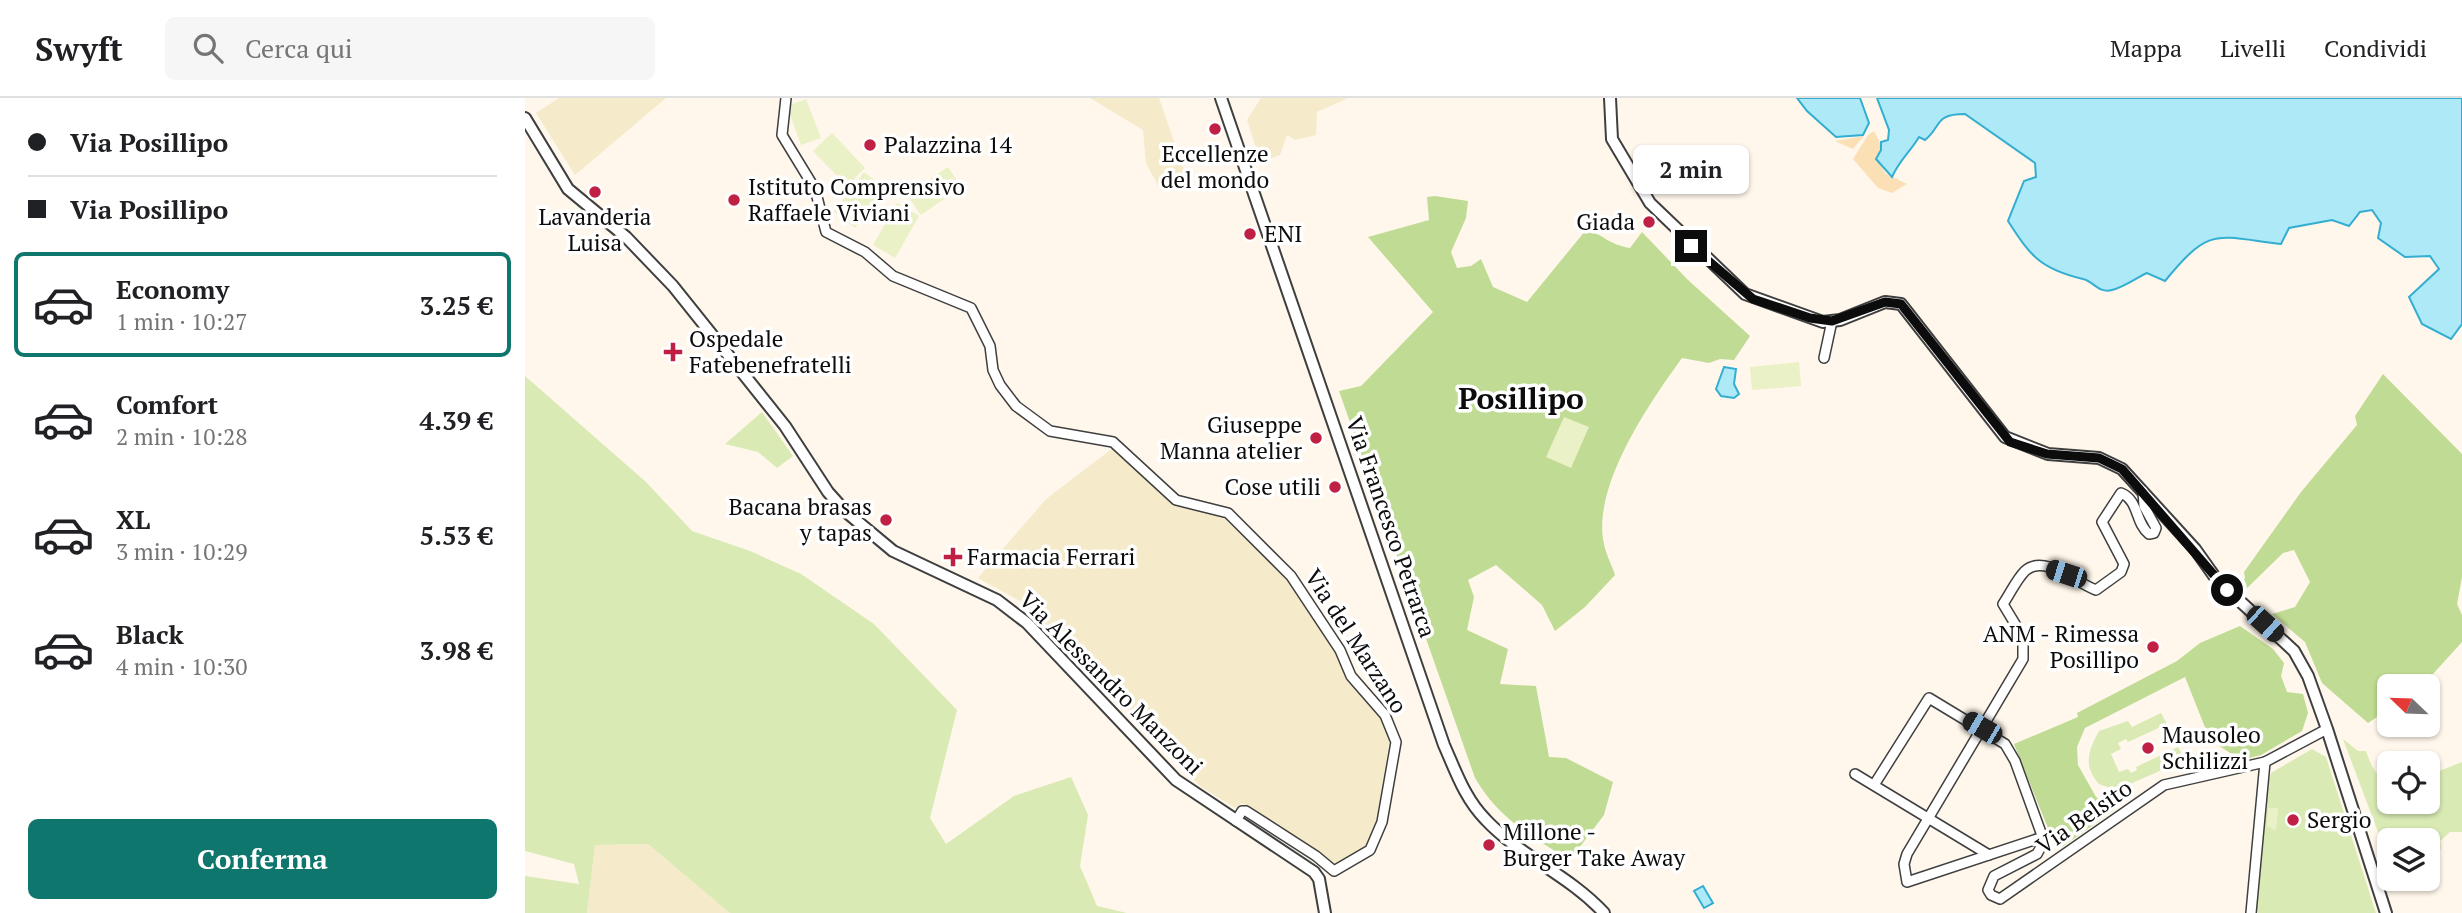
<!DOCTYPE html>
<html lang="it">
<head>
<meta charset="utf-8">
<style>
	:root { --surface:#fff; --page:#f6f6f6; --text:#202124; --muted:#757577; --line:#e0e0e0; --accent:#0f766e }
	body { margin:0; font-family:"PT Serif",serif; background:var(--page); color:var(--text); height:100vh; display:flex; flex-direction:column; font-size:26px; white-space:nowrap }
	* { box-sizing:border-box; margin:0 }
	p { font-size:23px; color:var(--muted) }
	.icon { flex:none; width:38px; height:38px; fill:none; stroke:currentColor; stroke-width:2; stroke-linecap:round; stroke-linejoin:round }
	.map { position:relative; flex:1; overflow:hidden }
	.side { display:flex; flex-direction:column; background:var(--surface); width:525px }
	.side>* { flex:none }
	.top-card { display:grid; align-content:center; height:154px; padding:0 28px; background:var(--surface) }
	.needle { width:46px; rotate:293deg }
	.controls { position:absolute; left:1852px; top:576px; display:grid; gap:14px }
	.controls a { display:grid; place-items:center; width:63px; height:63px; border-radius:10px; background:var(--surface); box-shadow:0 2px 5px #0004; font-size:35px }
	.end { position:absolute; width:32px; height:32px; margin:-16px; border:9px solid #0c0c0c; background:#fff; box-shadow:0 0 0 4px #fff }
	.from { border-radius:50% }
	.bubble { position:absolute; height:49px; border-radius:10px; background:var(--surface); box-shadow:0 2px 5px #0004; font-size:23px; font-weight:700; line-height:49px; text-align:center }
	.car { position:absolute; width:21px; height:42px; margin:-21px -10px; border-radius:9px; box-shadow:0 0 5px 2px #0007; background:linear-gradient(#222 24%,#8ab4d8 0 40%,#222 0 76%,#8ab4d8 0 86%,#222 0) }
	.top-card b { display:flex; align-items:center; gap:24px; height:66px; font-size:26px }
	.top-card b+b { border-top:2px solid var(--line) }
	.top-card i { width:18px; height:18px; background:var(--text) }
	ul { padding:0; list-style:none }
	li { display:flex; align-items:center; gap:21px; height:105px; margin:0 14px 10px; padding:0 14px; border:4px solid transparent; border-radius:10px }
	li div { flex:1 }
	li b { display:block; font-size:26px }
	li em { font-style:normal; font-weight:700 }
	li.current { border-color:var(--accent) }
	li>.icon { width:63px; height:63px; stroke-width:1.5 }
	.action { display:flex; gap:14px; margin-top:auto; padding:14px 28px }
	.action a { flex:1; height:80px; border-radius:10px; background:var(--accent); color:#fff; font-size:28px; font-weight:700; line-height:80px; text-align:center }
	header { display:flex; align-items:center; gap:42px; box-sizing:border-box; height:98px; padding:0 35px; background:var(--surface); border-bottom:2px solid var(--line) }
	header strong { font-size:33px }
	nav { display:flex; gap:38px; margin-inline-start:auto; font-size:24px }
	.search { width:490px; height:63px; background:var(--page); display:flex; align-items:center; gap:18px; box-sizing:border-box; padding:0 24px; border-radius:10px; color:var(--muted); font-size:26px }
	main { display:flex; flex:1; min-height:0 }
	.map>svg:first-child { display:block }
	.farmland { fill:#f5eaca }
	.green { fill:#d9eab4 }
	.forest { fill:#c0db93 }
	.sand { fill:#fce0b5 }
	.pitch { fill:#eaf1c6 }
	.water { fill:#aee9f8; stroke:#33aed1; stroke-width:2 }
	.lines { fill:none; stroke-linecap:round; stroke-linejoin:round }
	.minor-casing { stroke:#3f3f3f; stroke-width:12 }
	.tertiary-casing { stroke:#3f3f3f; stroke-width:14 }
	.minor { stroke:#fff; stroke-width:9 }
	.tertiary { stroke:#fff; stroke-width:10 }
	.route { stroke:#0c0c0c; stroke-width:9 }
	.poi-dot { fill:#bf2044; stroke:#fff; stroke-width:2.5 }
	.labels { text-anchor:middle; stroke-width:7; stroke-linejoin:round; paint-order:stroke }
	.poi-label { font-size:23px; fill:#0c0c0c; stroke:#fff; text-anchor:start }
	.street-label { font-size:23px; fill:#0c0c0c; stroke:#fff }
	.district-label { font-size:30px; font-weight:bold; fill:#0c0c0c; stroke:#fff }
</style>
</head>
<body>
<header>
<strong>Swyft</strong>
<div class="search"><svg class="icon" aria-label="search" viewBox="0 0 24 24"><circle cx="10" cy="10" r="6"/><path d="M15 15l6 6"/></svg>Cerca qui</div>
<nav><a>Mappa</a><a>Livelli</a><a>Condividi</a></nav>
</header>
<main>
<section class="side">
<div class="top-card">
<b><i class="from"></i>Via Posillipo</b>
<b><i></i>Via Posillipo</b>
</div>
<ul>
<li class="current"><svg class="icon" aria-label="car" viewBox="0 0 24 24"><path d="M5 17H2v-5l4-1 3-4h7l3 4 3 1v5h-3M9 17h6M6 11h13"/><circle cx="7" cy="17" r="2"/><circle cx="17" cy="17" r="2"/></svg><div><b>Economy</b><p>1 min · 10:27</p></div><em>3.25 €</em></li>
<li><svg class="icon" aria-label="car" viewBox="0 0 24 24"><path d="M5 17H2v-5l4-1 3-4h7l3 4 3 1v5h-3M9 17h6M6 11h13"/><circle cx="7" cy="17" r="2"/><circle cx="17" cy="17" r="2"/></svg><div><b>Comfort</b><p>2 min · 10:28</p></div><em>4.39 €</em></li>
<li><svg class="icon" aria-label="car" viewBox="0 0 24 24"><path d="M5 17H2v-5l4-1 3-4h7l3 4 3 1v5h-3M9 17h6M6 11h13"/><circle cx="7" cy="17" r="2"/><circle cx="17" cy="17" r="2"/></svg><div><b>XL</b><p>3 min · 10:29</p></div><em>5.53 €</em></li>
<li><svg class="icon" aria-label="car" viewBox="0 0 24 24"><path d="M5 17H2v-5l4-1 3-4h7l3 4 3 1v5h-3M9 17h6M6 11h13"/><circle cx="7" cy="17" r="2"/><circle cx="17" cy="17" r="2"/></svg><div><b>Black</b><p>4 min · 10:30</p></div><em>3.98 €</em></li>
</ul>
<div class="action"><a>Conferma</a></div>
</section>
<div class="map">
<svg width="1937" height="815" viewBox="0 0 1937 815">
	<rect width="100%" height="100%" fill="#fff7eb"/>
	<!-- farmland -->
	<g class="farmland">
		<polygon points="34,0 141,0 50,77 11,15"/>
		<polygon points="565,0 634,0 662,81 636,93 621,65 618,32"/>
		<polygon points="736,0 823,0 792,14 791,37 770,42 762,37 755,57 744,61 734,59 722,22"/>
		<polygon points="588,350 595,354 643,403 702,420 761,479 808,546 824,585 854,616 865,639 851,723 841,749 807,772 791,752 742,720 717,705 710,710 675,688 502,507 453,480 521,401"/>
		<polygon points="123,746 205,815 62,815 70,747"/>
	</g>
	<!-- green -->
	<g class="green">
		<polygon points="0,278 121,384 167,433 225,453 276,476 349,526 432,612 405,720 421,746 489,698 546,679 563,717 555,768 572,808 602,815 205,815 123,746 70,747 62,815 0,815 0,778 54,786 49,766 0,753"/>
		<polygon points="237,314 268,358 252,370 233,354 200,346"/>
		<path d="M 1636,615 L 1642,626 L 1603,644 L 1601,641 L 1593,645 L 1596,651 L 1586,656 L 1594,674 L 1603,671 L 1606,675 L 1612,672 L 1611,669 L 1653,649 L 1660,662 L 1591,692 L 1574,686 C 1558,668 1563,653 1574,633 L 1603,623 L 1607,629 Z"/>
		<path d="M 1818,641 L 1833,653 L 1841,653 C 1845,665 1851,680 1864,684 L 1864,704 L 1902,704 L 1902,678 L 1937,664 L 1937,734 L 1925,734 L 1915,743 L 1916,751 L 1902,750 L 1902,742 L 1864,742 L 1864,763 Z"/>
		<polygon points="1787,651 1801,659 1851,815 1733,815 1731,807 1740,703 1746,675"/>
	</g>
	<!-- forest -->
	<g class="forest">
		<path d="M 910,98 L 943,103 L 941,120 L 926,154 L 932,170 L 946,168 L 956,161 L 968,189 L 1002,204 L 1061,132 C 1080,137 1082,146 1105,150 L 1117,134 L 1162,181 L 1225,238 L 1209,262 L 1195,261 L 1184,265 L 1157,260 C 1125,304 1066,389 1079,446 C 1081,457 1087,467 1090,477 L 1060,509 L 1030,533 L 1017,507 L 971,467 L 943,482 L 949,499 L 942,532 L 983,551 L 975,586 L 1011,588 L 1024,659 L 1041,660 L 1088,684 L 1079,717 L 1045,762 C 1007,739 973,720 950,680 L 814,293 L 836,288 L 908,214 L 843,139 L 904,122 L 902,99 Z"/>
		<polygon points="1858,276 1937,356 1937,479 1932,506 1937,517 1937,544 1897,588 1864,588 1864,611 1843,625 1797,585 1780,544 1747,516 1770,509 1785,484 1769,452 1758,455 1718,494 1713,490 1720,480 1719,474 1776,394 1832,327 1830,318"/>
		<polygon points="1715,528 1748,551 1759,565 1756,578 1762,594 1778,596 1783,615 1777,633 1736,657 1716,662 1685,642 1660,579 1560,630 1552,649 1553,667 1571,699 1592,710 1537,749 1529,745 1489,646 1553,619 1552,615 1652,563 1675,545"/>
	</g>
	<!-- sand -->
	<g class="sand">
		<path d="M 1349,33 C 1356,45 1358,50 1351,61 L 1361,76 L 1382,86 L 1367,95 L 1353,90 L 1328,61 L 1343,37 Z"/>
		<polygon points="1339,38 1328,51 1310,43"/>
	</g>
	<!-- pitch -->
	<g class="pitch">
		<polygon points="281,1 296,40 276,47 262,8"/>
		<polygon points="307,35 340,70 322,88 288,53"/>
		<polygon points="423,69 436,89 396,117 382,97"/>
		<polygon points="339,74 360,90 330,130 309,114"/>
		<polygon points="372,105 394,118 370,160 348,147"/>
		<polygon points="1274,264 1276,288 1227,292 1225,269"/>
		<polygon points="1039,319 1064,329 1046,370 1021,359"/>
		<polygon points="1743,710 1753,710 1751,733 1742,728"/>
	</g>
	<!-- water -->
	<g class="water">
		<polygon points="1272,0 1335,0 1344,25 1338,37 1311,39 1282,13"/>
		<path d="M 1352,0 L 1937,0 L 1937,226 L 1926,241 L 1897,226 L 1884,199 L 1914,171 L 1905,158 L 1880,159 L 1853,140 L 1856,125 L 1847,112 L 1835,114 L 1824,128 L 1807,122 L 1764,130 L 1756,146 C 1690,138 1685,128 1640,183 L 1622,175 C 1611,180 1599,189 1587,192 C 1574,196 1568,183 1558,181 C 1516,171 1506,159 1483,123 L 1499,83 L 1511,79 L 1510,65 L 1440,16 C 1409,16 1417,28 1400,42 L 1394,39 C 1385,54 1374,63 1367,79 L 1351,61 L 1356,52 L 1356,44 L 1363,42 L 1364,32 Z"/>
		<polygon points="1199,269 1211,271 1209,286 1214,296 1209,300 1196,298 1191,291"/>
		<polygon points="1178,788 1188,805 1179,810 1169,793"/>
	</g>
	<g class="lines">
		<defs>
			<g id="minor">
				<polyline points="261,0 257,37 290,91 301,134 340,154 368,178 446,210 465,248 468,272 475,287 491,308 525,333 588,344 651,402 703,415 766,478 815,552 826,578 860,617 871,644 857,724 845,752 809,773 791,758 721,713 717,713 711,723"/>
				<polyline points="1299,260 1307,223"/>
				<polyline points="1330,676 1464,757"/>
				<polyline points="1349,687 1404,600 1480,646 1490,663 1519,743 1512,756 1469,778 1463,792 1466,797 1475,801 1639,687 1740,664 1802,631"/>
				<path d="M 1518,739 L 1382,784 L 1379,766 L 1382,756 L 1498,561 L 1498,539 L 1478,506 C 1485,496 1491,482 1500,473 C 1519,455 1553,486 1571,492 L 1596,474 L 1599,466 L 1577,424 L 1596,395 C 1614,402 1610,425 1624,436 L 1629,435 L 1631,430 L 1619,408 L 1618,393"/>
				<polyline points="1726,815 1740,664"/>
			</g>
			<g id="tertiary">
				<path d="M 696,0 L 919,647 C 931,674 940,701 961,722 C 996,759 1044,777 1079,815"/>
				<polyline points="1085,0 1087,41 1125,105 1220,196 1298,224 1315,222 1360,204 1376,206 1480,339 1523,356 1574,360 1597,371 1670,451 1692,482 1769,553 1783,578 1802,631 1861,815"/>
				<polyline points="0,20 43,91 101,139 148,188 260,328 303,394 320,413 368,453 472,502 502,525 651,682 789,774 794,781 800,815"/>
			</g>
		</defs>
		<!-- minor casing -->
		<use href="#minor" class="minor-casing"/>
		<!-- tertiary casing -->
		<use href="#tertiary" class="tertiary-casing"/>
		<!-- minor -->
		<use href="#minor" class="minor"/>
		<!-- tertiary -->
		<use href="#tertiary" class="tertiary"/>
	</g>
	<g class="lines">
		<!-- route -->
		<polyline class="route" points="1166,148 1228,201 1285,220 1307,223 1360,204 1376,206 1485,344 1522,356 1574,360 1597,371 1702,492"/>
	</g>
	<!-- markers -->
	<g class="poi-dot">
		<circle cx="690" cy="31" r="7"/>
		<circle cx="345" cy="47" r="7"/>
		<circle cx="70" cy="94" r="7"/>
		<circle cx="209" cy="102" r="7"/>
		<circle cx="1124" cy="124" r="7"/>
		<circle cx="725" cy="136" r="7"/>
		<path d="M144.5 243.5h7v7h7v7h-7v7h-7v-7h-7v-7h7z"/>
		<circle cx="791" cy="340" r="7"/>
		<circle cx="810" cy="389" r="7"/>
		<circle cx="361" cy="422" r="7"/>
		<path d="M424.5 448.5h7v7h7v7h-7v7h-7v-7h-7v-7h7z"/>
		<circle cx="1628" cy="549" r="7"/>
		<circle cx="1623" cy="650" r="7"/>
		<circle cx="1768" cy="722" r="7"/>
		<circle cx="964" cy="747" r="7"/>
	</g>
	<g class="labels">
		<!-- poi labels -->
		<g class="poi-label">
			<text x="359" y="55">Palazzina 14</text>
			<text x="690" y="64" text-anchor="middle">Eccellenze<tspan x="690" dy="26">del mondo</tspan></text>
			<text x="223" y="97">Istituto Comprensivo<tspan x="223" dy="26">Raffaele Viviani</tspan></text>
			<text x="70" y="127" text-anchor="middle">Lavanderia<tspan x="70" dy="26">Luisa</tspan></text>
			<text x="1110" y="132" text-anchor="end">Giada</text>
			<text x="739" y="144">ENI</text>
			<text x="164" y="249">Ospedale<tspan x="164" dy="26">Fatebenefratelli</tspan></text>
			<text x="777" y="335" text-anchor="end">Giuseppe<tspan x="777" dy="26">Manna atelier</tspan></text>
			<text x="796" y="397" text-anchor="end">Cose utili</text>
			<text x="347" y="417" text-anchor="end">Bacana brasas<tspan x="347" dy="26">y tapas</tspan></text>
			<text x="442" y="467">Farmacia Ferrari</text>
			<text x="1614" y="544" text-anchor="end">ANM - Rimessa<tspan x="1614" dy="26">Posillipo</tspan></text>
			<text x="1637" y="645">Mausoleo<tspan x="1637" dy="26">Schilizzi</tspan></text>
			<text x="1782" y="730">Sergio</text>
			<text x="978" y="742">Millone -<tspan x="978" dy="26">Burger Take Away</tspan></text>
		</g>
		<!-- street labels -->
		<g class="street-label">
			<text transform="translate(866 429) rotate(71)" y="8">Via Francesco Petrarca</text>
			<text transform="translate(831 543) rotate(57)" y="8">Via del Marzano</text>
			<text transform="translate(586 585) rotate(45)" y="8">Via Alessandro Manzoni</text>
			<text transform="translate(1559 719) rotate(-35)" y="8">Via Belsito</text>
		</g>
		<!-- district labels -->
		<g class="district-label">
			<text x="996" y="311">Posillipo</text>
		</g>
	</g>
</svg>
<div class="controls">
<a><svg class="needle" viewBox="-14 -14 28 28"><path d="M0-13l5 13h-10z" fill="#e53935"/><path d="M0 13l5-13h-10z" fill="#757577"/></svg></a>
<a><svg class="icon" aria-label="locate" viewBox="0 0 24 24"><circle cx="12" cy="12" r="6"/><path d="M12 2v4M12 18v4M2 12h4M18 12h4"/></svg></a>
<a><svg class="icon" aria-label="layers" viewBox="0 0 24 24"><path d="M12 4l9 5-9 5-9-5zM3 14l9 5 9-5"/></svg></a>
</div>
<i class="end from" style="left:1702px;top:492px"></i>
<i class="end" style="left:1166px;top:148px"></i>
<div class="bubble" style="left:1108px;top:47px;width:116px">2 min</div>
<i class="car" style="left:1541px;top:476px;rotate:288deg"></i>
<i class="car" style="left:1740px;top:526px;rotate:132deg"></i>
<i class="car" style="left:1457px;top:630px;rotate:300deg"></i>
</div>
</main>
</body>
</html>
